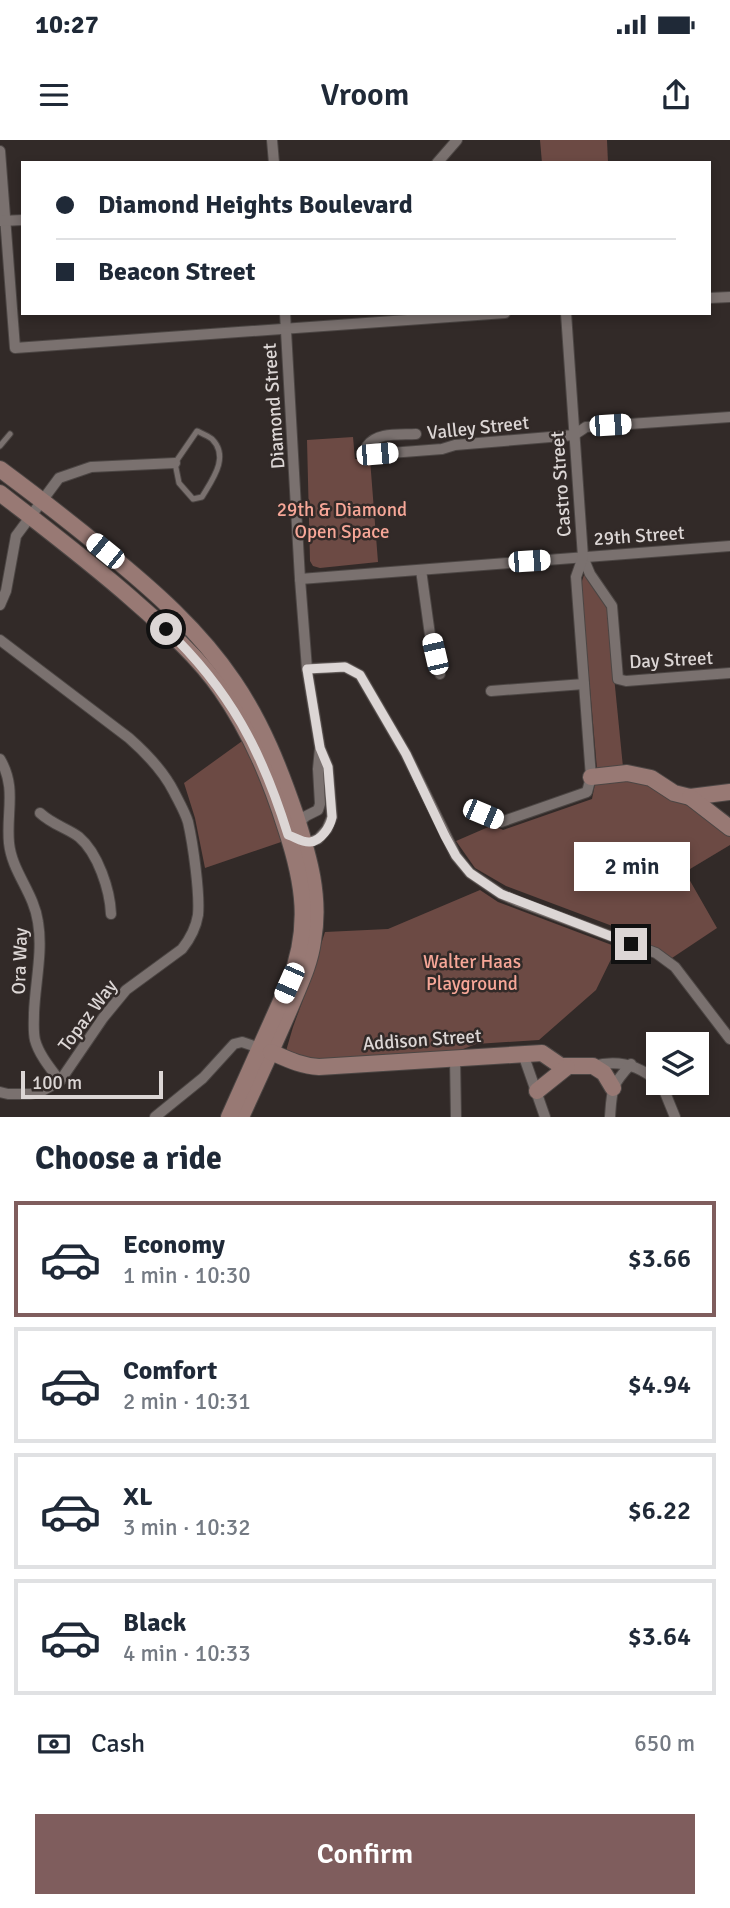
<!DOCTYPE html>
<html lang="en">
<head>
<meta charset="utf-8">
<style>
	:root { --surface:#fff; --page:#f2f2f3; --text:#1f2937; --muted:#747a83; --line:#e0e1e3; --accent:#7f5d5d }
	body { margin:0; font-family:Signika,sans-serif; background:var(--page); color:var(--text); height:100vh; display:flex; flex-direction:column; font-size:26px; white-space:nowrap }
	* { box-sizing:border-box; margin:0 }
	p { font-size:23px; color:var(--muted) }
	.icon { flex:none; width:38px; height:38px; fill:none; stroke:currentColor; stroke-width:2; stroke-linecap:round; stroke-linejoin:round }
	.map { position:relative; height:977px; overflow:hidden }
	.details { display:flex; flex-direction:column; background:var(--surface); flex:1 }
	.details>* { flex:none }
	.hud { position:absolute; left:21px; top:21px; width:690px; height:154px; border-radius:0px; box-shadow:0 4px 10px #0003; display:grid; align-content:center; height:154px; padding:0 35px; background:var(--surface) }
	.fabs { position:absolute; left:646px; top:892px; display:grid; gap:14px }
	.fabs a { display:grid; place-items:center; width:63px; height:63px; border-radius:0px; background:var(--surface); box-shadow:0 4px 10px #0003; font-size:35px }
	.scale { position:absolute; left:21px; bottom:18px; width:142px; box-sizing:border-box; padding-left:7px; border:4px solid #dcd6d5; border-top:0; font-size:19px; line-height:24px; white-space:nowrap; color:#dcd6d5; -webkit-text-stroke:5px #322a28; paint-order:stroke }
	.end { position:absolute; width:32px; height:32px; margin:-16px; border:9px solid #dcd6d5; background:#111; box-shadow:0 0 0 4px #111 }
	.from { border-radius:50% }
	.bubble { position:absolute; height:49px; border-radius:0px; background:var(--surface); box-shadow:0 4px 10px #0003; font-size:23px; font-weight:600; line-height:49px; text-align:center }
	.car { position:absolute; width:21px; height:42px; margin:-21px -10px; border-radius:9px; box-shadow:0 0 5px 2px #0007; background:linear-gradient(#fff 24%,#345 0 40%,#fff 0 76%,#345 0 86%,#fff 0) }
	.hud b { display:flex; align-items:center; gap:24px; height:66px; font-size:26px }
	.hud b+b { border-top:2px solid var(--line) }
	.hud i { width:18px; height:18px; background:var(--text) }
	ul { padding:0; list-style:none }
	li { display:flex; align-items:center; gap:21px; height:116px; margin:0 14px 10px; padding:0 21px; border:4px solid var(--line); border-radius:0px }
	li div { flex:1 }
	li b { display:block; font-size:26px }
	li em { font-style:normal; font-weight:600 }
	li.active { border-color:var(--accent) }
	li>.icon { width:63px; height:63px; stroke-width:1.5 }
	h2 { padding:0 35px; font-size:32px; line-height:84px }
	.pay { display:flex; align-items:center; gap:18px; height:77px; padding:0 35px; font-size:26px }
	.pay p { margin-inline-start:auto }
	.action { display:flex; gap:14px; margin-top:auto; padding:14px 35px }
	.action a { flex:1; height:80px; border-radius:0px; background:var(--accent); color:#fff; font-size:28px; font-weight:600; line-height:80px; text-align:center }
	.status { display:flex; justify-content:space-between; align-items:center; height:49px; padding:0 35px; background:var(--surface); direction:ltr }
	.status svg { height:19px; fill:currentColor }
	header { display:flex; justify-content:space-between; align-items:center; height:91px; padding:0 35px; background:var(--surface); font-size:32px; font-weight:600 }
	.map>svg:first-child { display:block }
	.green { fill:#6c4a44 }
	.lines { fill:none; stroke-linecap:round; stroke-linejoin:round }
	.lane-casing { stroke:#4c4644; stroke-width:7 }
	.street-casing { stroke:#4c4644; stroke-width:12 }
	.secondary-casing { stroke:#4c4644; stroke-width:18 }
	.lane { stroke:#7a716f; stroke-width:5 }
	.street { stroke:#7a716f; stroke-width:10 }
	.secondary { stroke:#987974; stroke-width:16 }
	.route { stroke:#dcd6d5; stroke-width:9 }
	.labels { text-anchor:middle; stroke-width:5; stroke-linejoin:round; paint-order:stroke }
	.street-label { font-size:19px; fill:#dcd6d5; stroke:#322a28 }
	.park-label { font-size:19px; fill:#f7a798; stroke:#322a28 }
</style>
</head>
<body>
<div class="status"><b>10:27</b><svg viewBox="0 0 49 12"><path d="M0 12V9h3v3zM5 12V6h3v6zM10 12V3h3v9zM15 12V0h3v12zM26 1h20v11H26zM47 4h2v5h-2z"/></svg></div>
<header><svg class="icon" aria-label="menu" viewBox="0 0 24 24"><path d="M4 6h16M4 12h16M4 18h16"/></svg>Vroom<svg class="icon" aria-label="share" viewBox="0 0 24 24"><path d="M12 15V3M7 8l5-5 5 5M5 13v7h14v-7"/></svg></header>
<div class="map">
<svg width="730" height="977" viewBox="0 0 730 977">
	<rect width="100%" height="100%" fill="#322a28"/>
	<!-- green -->
	<g class="green">
		<polygon points="540,0 607,0 608,23 542,23"/>
		<polygon points="353,297 355,319 370,319 378,422 320,428 313,426 310,421 307,300"/>
		<polygon points="585,432 607,466 623,627 597,629 581,444"/>
		<polygon points="245,599 284,701 205,728 195,678 184,643"/>
		<polygon points="625,638 648,644 670,660 690,657 730,693 730,705 685,732 717,788 672,818 623,790 506,746 475,728 456,701 493,685 503,690 592,659 595,644"/>
		<polygon points="480,750 498,762 617,807 596,850 539,900 476,904 453,913 318,922 286,911 293,887 304,857 325,792 388,789"/>
	</g>
	<g class="lines">
		<defs>
			<g id="lane">
				<path d="M 197,291 C 201,293 208,296 212,299 C 230,317 212,340 202,357 L 193,359 L 179,343 L 175,323 Z"/>
				<polyline points="0,306 10,294"/>
			</g>
			<g id="street">
				<polyline points="272,0 274,23"/>
				<polyline points="0,11 15,208 505,173"/>
				<polyline points="437,23 457,0"/>
				<polyline points="1,81 23,80"/>
				<polyline points="709,158 730,157"/>
				<polyline points="285,173 300,439 307,529 320,608 328,627 332,677 327,689 318,699 310,702 300,700"/>
				<path d="M 416,294 C 399,295 377,292 367,306 L 370,311 L 377,314 L 442,309 L 455,305 L 574,295 L 586,287 L 730,277"/>
				<polyline points="583,417 590,434 612,466 618,539 626,541 730,533"/>
				<polyline points="421,430 430,495 440,534"/>
				<polyline points="300,439 730,406"/>
				<polyline points="0,465 6,451 16,396 59,338 91,327 175,323"/>
				<path d="M 0,500 L 129,598 C 146,613 164,632 174,652 C 179,662 185,672 188,682 C 193,704 200,753 198,775 C 196,787 190,799 182,809 L 126,850 L 103,878 L 60,941 L 40,952 L 31,954 L 8,954 L 0,952"/>
				<polyline points="307,529 345,527 360,535 406,614 456,716 470,733 501,754 517,761 656,813 675,827 730,899"/>
				<polyline points="491,551 584,544"/>
				<path d="M 0,619 C 17,648 6,672 9,703 C 12,732 34,753 38,782 C 43,812 35,844 34,873 C 34,882 33,891 35,900 C 39,915 51,929 60,941"/>
				<path d="M 40,673 C 53,685 67,688 79,697 C 98,713 110,750 111,774"/>
				<polyline points="483,674 501,682 587,652 591,637 576,437 583,417 566,173"/>
				<polyline points="295,686 306,676 318,670 320,664 318,629 320,608"/>
				<polyline points="523,914 545,977"/>
				<polyline points="455,918 456,977"/>
				<path d="M 593,926 C 618,919 639,925 658,942"/>
				<polyline points="659,943 664,950 675,977"/>
				<polyline points="155,977 203,938 234,904 242,902 266,910"/>
				<path d="M 610,977 C 612,948 611,946 631,924"/>
			</g>
			<g id="secondary">
				<path d="M 0,329 C 35,355 70,382 104,410 C 153,450 199,490 234,542 C 262,583 280,629 296,676 C 309,717 321,757 313,801 C 310,824 300,844 291,866 C 275,903 258,940 241,977"/>
				<path d="M 0,353 C 45,388 90,422 132,459 C 164,487 197,515 221,550 C 251,593 270,639 286,689 C 304,743 311,788 289,843 L 229,977"/>
				<polyline points="591,637 627,633 651,638 674,653 690,657 730,652"/>
				<polyline points="690,657 730,688"/>
				<path d="M 271,912 C 287,919 301,926 319,927 L 542,913 L 561,926 L 593,926 L 604,933 L 613,948"/>
				<polyline points="537,951 567,927"/>
			</g>
		</defs>
		<!-- lane casing -->
		<use href="#lane" class="lane-casing"/>
		<!-- street casing -->
		<use href="#street" class="street-casing"/>
		<!-- secondary casing -->
		<use href="#secondary" class="secondary-casing"/>
		<!-- lane -->
		<use href="#lane" class="lane"/>
		<!-- street -->
		<use href="#street" class="street"/>
		<!-- secondary -->
		<use href="#secondary" class="secondary"/>
	</g>
	<g class="lines">
		<!-- route -->
		<path class="route" d="M 166,489 C 230,550 262,611 288,695 C 295,697 303,703 310,702 C 321,701 330,687 332,677 L 328,627 L 320,608 L 307,529 L 345,527 L 360,535 L 406,614 L 445,696 L 456,716 L 470,733 L 501,754 L 631,804"/>
	</g>
	<g class="labels">
		<!-- street labels -->
		<g class="street-label">
			<text transform="translate(273 266) rotate(-94)" y="7">Diamond Street</text>
			<text transform="translate(478 287) rotate(-6)" y="7">Valley Street</text>
			<text transform="translate(560 344) rotate(-94)" y="7">Castro Street</text>
			<text transform="translate(639 395) rotate(-4)" y="7">29th Street</text>
			<text transform="translate(671 519) rotate(-3)" y="7">Day Street</text>
			<text transform="translate(19 821) rotate(-88)" y="7">Ora Way</text>
			<text transform="translate(87 875) rotate(-53)" y="7">Topaz Way</text>
			<text transform="translate(422 899) rotate(-4)" y="7">Addison Street</text>
		</g>
		<!-- park labels -->
		<g class="park-label">
			<text x="342" y="376">29th &amp; Diamond<tspan x="342" dy="22">Open Space</tspan></text>
			<text x="472" y="828">Walter Haas<tspan x="472" dy="22">Playground</tspan></text>
		</g>
	</g>
</svg>
<div class="fabs">
<a><svg class="icon" aria-label="layers" viewBox="0 0 24 24"><path d="M12 4l9 5-9 5-9-5zM3 14l9 5 9-5"/></svg></a>
</div>
<div class="scale">100 m</div>
<i class="end from" style="left:166px;top:489px"></i>
<i class="end" style="left:631px;top:804px"></i>
<div class="bubble" style="left:574px;top:702px;width:116px">2 min</div>
<i class="car" style="left:610px;top:285px;rotate:86deg"></i>
<i class="car" style="left:377px;top:314px;rotate:85deg"></i>
<i class="car" style="left:105px;top:411px;rotate:309deg"></i>
<i class="car" style="left:529px;top:421px;rotate:86deg"></i>
<i class="car" style="left:435px;top:514px;rotate:347deg"></i>
<i class="car" style="left:483px;top:674px;rotate:113deg"></i>
<i class="car" style="left:289px;top:843px;rotate:204deg"></i>
<div class="hud">
<b><i class="from"></i>Diamond Heights Boulevard</b>
<b><i></i>Beacon Street</b>
</div>
</div>
<section class="details">
<h2>Choose a ride</h2>
<ul>
<li class="active"><svg class="icon" aria-label="car" viewBox="0 0 24 24"><path d="M5 17H2v-5l4-1 3-4h7l3 4 3 1v5h-3M9 17h6M6 11h13"/><circle cx="7" cy="17" r="2"/><circle cx="17" cy="17" r="2"/></svg><div><b>Economy</b><p>1 min · 10:30</p></div><em>$3.66</em></li>
<li><svg class="icon" aria-label="car" viewBox="0 0 24 24"><path d="M5 17H2v-5l4-1 3-4h7l3 4 3 1v5h-3M9 17h6M6 11h13"/><circle cx="7" cy="17" r="2"/><circle cx="17" cy="17" r="2"/></svg><div><b>Comfort</b><p>2 min · 10:31</p></div><em>$4.94</em></li>
<li><svg class="icon" aria-label="car" viewBox="0 0 24 24"><path d="M5 17H2v-5l4-1 3-4h7l3 4 3 1v5h-3M9 17h6M6 11h13"/><circle cx="7" cy="17" r="2"/><circle cx="17" cy="17" r="2"/></svg><div><b>XL</b><p>3 min · 10:32</p></div><em>$6.22</em></li>
<li><svg class="icon" aria-label="car" viewBox="0 0 24 24"><path d="M5 17H2v-5l4-1 3-4h7l3 4 3 1v5h-3M9 17h6M6 11h13"/><circle cx="7" cy="17" r="2"/><circle cx="17" cy="17" r="2"/></svg><div><b>Black</b><p>4 min · 10:33</p></div><em>$3.64</em></li>
</ul>
<div class="pay"><svg class="icon" aria-label="cash" viewBox="0 0 24 24"><path d="M3 7h18v10H3z"/><circle cx="12" cy="12" r="2"/></svg>Cash<p>650 m</p></div>
<div class="action"><a>Confirm</a></div>
</section>
</body>
</html>
